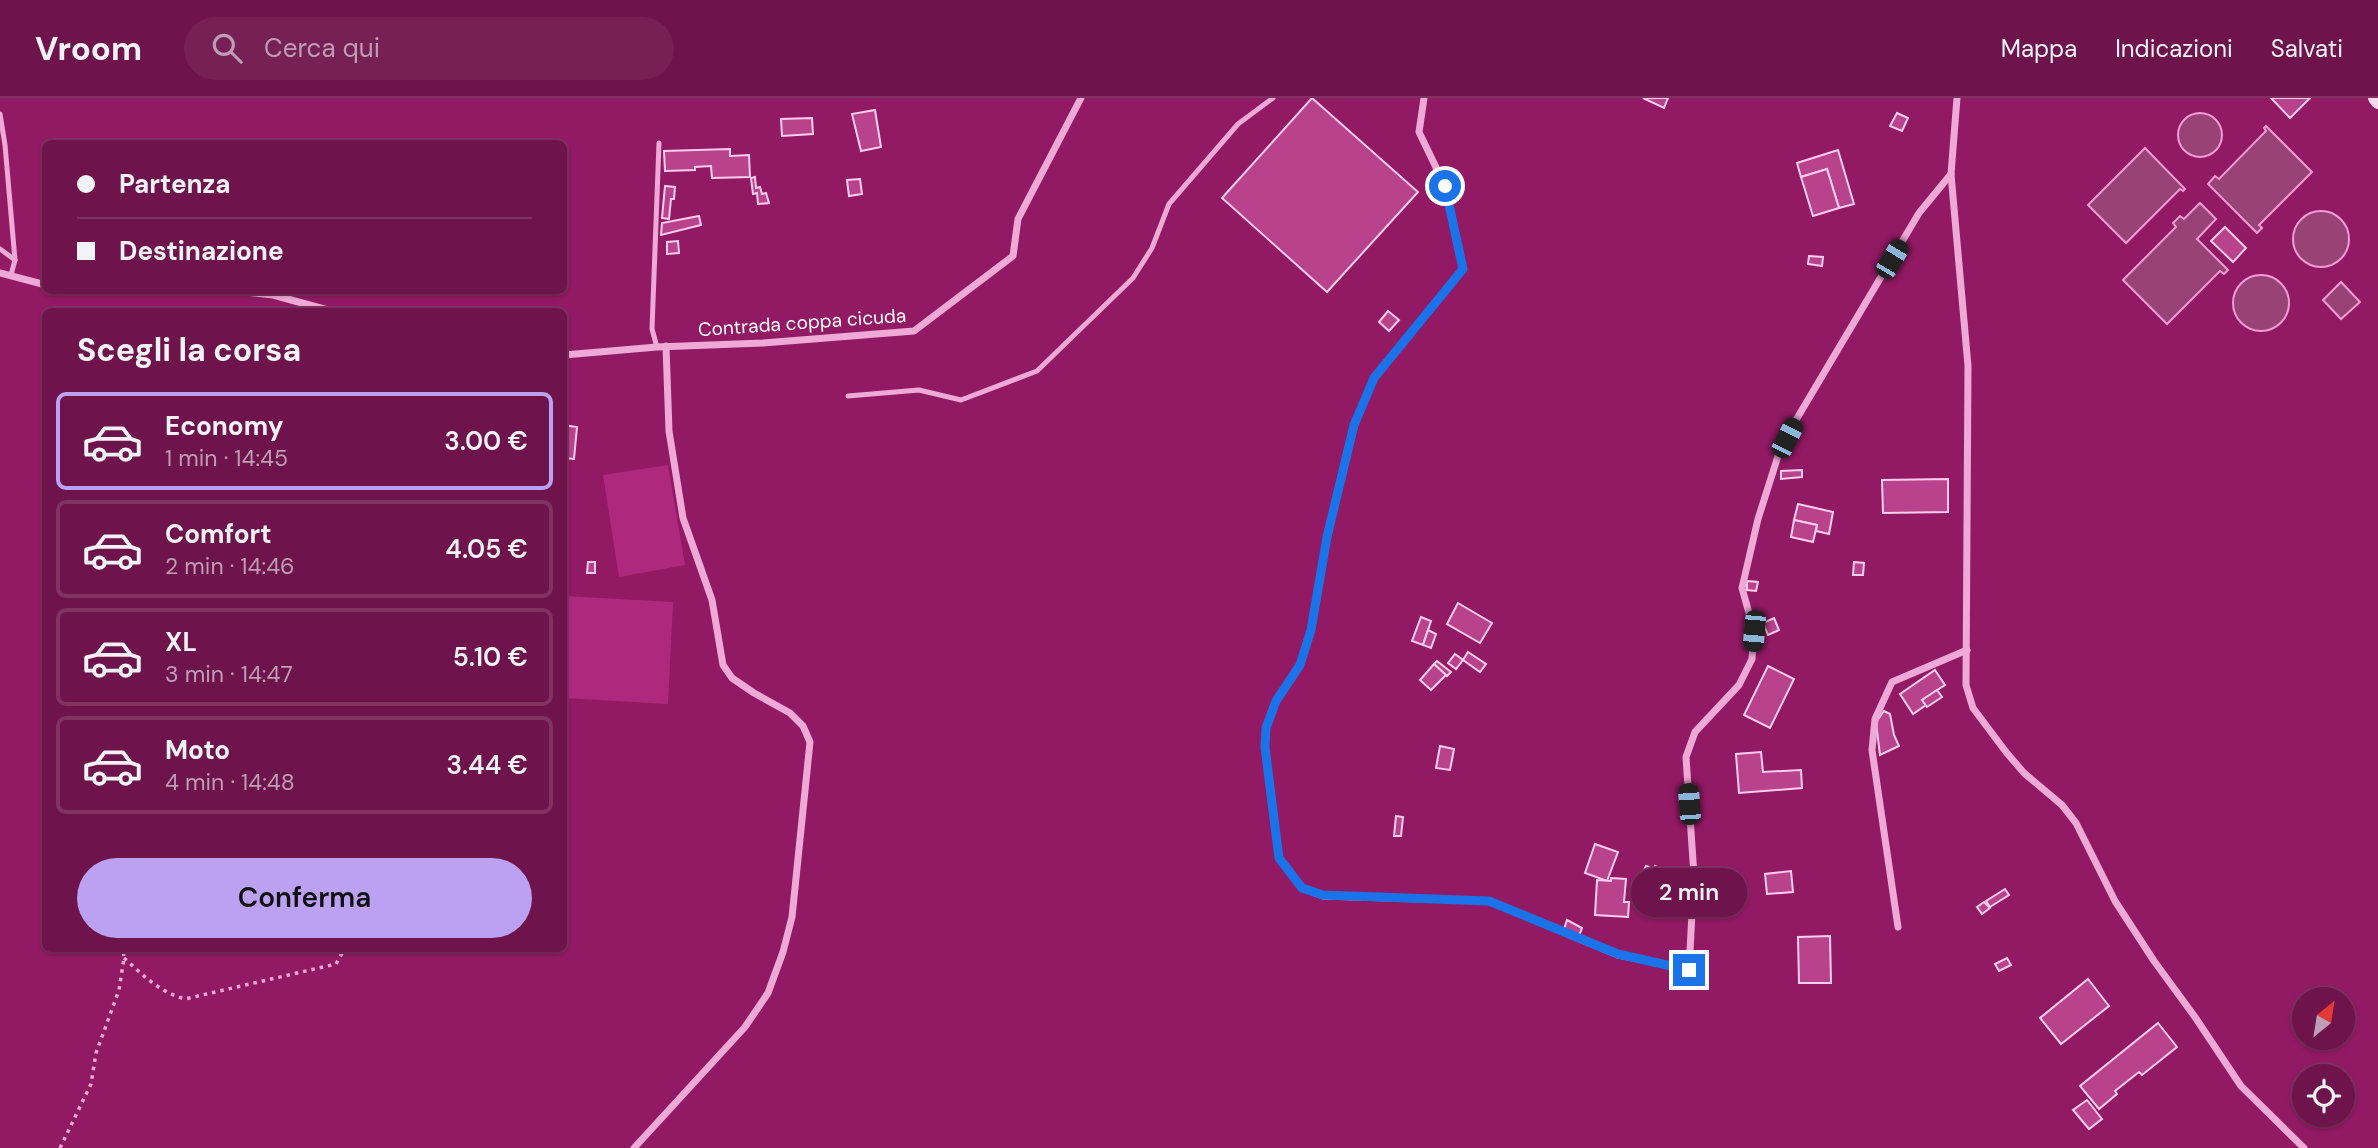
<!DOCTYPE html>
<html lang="it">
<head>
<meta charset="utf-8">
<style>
	:root { --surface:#6e134b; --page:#762055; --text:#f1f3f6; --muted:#bf9eb5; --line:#803263; --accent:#bca0f2 }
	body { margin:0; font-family:"DM Sans",sans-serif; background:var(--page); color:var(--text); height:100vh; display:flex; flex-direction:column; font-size:26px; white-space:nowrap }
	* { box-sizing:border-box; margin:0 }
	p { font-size:23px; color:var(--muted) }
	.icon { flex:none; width:38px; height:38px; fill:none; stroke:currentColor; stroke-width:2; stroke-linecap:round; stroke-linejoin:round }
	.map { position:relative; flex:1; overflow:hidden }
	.details { position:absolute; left:42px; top:210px; width:525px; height:644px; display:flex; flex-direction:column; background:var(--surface); border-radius:10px; box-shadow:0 2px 5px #0004,0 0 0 2px var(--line) }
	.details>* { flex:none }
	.banner { position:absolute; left:42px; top:42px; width:525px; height:154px; border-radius:10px; box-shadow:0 2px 5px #0004,0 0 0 2px var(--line); display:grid; align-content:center; height:154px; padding:0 35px; background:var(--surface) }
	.needle { width:46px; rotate:30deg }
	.fabs { position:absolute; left:2292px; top:889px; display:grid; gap:14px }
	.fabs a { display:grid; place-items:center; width:63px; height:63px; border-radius:50%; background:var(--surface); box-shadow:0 2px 5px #0004,0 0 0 2px var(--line); font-size:35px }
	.end { position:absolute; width:32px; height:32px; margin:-16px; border:9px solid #1a73e8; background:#fff; box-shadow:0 0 0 4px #fff }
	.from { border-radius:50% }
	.bubble { position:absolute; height:49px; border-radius:24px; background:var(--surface); box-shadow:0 2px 5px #0004,0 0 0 2px var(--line); font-size:23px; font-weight:600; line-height:49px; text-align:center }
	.car { position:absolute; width:21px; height:42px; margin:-21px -10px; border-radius:9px; box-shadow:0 0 5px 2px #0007; background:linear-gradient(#222 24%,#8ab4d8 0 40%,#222 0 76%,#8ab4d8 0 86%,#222 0) }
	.banner b { display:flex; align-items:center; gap:24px; height:66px; font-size:26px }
	.banner b+b { border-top:2px solid var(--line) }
	.banner i { width:18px; height:18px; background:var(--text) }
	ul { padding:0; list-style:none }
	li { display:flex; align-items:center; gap:21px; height:98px; margin:0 14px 10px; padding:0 21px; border:4px solid var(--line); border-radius:10px }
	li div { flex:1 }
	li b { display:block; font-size:26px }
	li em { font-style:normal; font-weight:600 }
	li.active { border-color:var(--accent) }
	li>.icon { width:63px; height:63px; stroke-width:1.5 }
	h2 { padding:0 35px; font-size:32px; line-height:84px }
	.action { display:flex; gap:14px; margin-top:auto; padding:14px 35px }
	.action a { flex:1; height:80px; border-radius:42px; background:var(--accent); color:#111; font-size:28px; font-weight:600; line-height:80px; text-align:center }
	header { display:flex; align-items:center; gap:42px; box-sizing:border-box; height:98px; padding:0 35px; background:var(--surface); border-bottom:2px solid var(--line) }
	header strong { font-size:33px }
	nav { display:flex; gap:38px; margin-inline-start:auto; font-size:24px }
	.search { width:490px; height:63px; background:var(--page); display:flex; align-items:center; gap:18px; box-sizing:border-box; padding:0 24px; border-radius:38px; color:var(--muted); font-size:26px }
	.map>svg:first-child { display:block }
	.green { fill:#ae297e }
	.water { fill:#984277; stroke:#f29cd3; stroke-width:2 }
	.building { fill:#b9428d; stroke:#fbcfeb; stroke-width:2 }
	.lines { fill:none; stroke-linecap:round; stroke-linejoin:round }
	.path { stroke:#efa9d6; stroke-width:3.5; stroke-dasharray:3.5 5; stroke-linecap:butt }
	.lane { stroke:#efa9d6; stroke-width:5 }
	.street { stroke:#efa9d6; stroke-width:7 }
	.secondary { stroke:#fbd6ed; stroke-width:14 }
	.route { stroke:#1a73e8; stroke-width:9 }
	.labels { text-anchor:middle; stroke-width:5; stroke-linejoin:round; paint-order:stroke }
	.street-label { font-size:19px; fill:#fff; stroke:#921964 }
</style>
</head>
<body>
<header>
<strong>Vroom</strong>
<div class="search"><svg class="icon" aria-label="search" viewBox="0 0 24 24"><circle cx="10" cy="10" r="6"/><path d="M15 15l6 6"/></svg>Cerca qui</div>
<nav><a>Mappa</a><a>Indicazioni</a><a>Salvati</a></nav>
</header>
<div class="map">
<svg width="2378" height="1050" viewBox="0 0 2378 1050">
	<rect width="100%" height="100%" fill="#921964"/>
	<!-- green -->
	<g class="green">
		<polygon points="668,367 685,467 619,479 603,377"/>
		<polygon points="564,498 673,504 668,606 564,600"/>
	</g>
	<!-- water -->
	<g class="water">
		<circle cx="2200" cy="37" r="22"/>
		<polygon points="2266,28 2312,74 2259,127 2262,130 2257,135 2208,86 2215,78 2219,81 2266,33 2264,30"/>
		<polygon points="2145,50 2185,91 2183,93 2180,91 2126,145 2088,107"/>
		<polygon points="2200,105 2216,121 2197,141 2228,172 2224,176 2220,173 2167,226 2123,182 2176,129 2173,125 2180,118 2184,121"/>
		<circle cx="2321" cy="141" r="28"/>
		<circle cx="2261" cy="205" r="28"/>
		<polygon points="2341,184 2360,204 2341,221 2323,202"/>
	</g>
	<!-- building -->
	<g class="building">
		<polygon points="1312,0 1418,94 1327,194 1222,100"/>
		<polygon points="1643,0 1668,0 1664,10"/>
		<polygon points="2271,0 2310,0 2290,20"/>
		<polygon points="875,12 881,49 861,53 852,16"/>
		<polygon points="1897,15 1908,20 1902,33 1890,28"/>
		<polygon points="812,20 813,36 782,38 781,21"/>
		<polygon points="730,51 730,58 749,57 750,79 712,80 711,68 695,69 695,72 665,73 664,53"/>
		<polygon points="1838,52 1854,106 1839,110 1827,71 1801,79 1797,65"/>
		<polygon points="1827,71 1839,110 1813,118 1801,79"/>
		<polygon points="755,79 756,90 760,89 762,96 766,95 769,105 758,106 757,95 753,96 751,80"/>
		<polygon points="860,81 862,96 849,98 847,82"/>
		<polygon points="665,88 675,89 674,101 671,101 669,121 662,120"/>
		<polygon points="699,118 701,127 661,137 662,125"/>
		<polygon points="2225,129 2246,150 2233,164 2211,143"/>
		<polygon points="678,143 679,155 667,156 667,144"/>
		<polygon points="1809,158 1823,159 1822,168 1808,166"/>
		<polygon points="1388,213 1399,222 1389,233 1379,224"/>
		<polygon points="564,327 577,329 574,361 564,360"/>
		<polygon points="1802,372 1802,379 1781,381 1781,373"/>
		<polygon points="1948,381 1948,414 1883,415 1882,382"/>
		<polygon points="1798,406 1833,414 1829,436 1816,433 1817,427 1794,422"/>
		<polygon points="1794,422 1817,427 1813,444 1791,439"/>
		<polygon points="588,464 595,464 595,475 587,475"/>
		<polygon points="1854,464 1864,465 1863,477 1853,477"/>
		<polygon points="1747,483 1758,484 1756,493 1747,492"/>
		<polygon points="1458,505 1492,525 1480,545 1447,526"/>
		<polygon points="1421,519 1431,523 1423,547 1412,543"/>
		<polygon points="1774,520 1779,532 1768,537 1763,525"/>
		<polygon points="1428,532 1436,536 1431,550 1423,547"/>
		<polygon points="1468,554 1486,566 1480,574 1463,562"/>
		<polygon points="1455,556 1463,562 1456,571 1448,565"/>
		<polygon points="1437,563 1451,574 1447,578 1434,566"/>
		<polygon points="1434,566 1446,577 1431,592 1420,582"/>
		<polygon points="1768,568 1794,581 1770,630 1744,617"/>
		<polygon points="1935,572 1945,587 1922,602 1926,607 1913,616 1900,596"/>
		<polygon points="1937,592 1942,599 1927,609 1922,602"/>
		<polygon points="1884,613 1890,616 1894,637 1899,648 1880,657 1876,624"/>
		<polygon points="1440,648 1454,651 1450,672 1436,670"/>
		<polygon points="1761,654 1763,674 1801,672 1802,690 1739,695 1736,656"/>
		<polygon points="1396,718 1403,719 1401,738 1394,738"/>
		<polygon points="1595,746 1618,754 1607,783 1585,775"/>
		<polygon points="1646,768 1654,771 1655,768 1670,774 1667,783 1643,774"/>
		<polygon points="1791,773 1793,794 1767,796 1765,776"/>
		<polygon points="1717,776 1724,777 1723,789 1715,788"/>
		<polygon points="1611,780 1626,781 1624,804 1629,804 1628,819 1595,817 1597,782 1611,783"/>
		<polygon points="1650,788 1658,789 1656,802 1649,802"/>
		<polygon points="2005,791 2009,797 1990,809 1986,803"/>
		<polygon points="1984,804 1990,810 1982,816 1977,809"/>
		<polygon points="1567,822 1582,830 1579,838 1564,831"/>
		<polygon points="1830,838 1831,885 1799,885 1798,839"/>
		<polygon points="2007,860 2011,867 1999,873 1995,866"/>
		<polygon points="2088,881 2109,908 2061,946 2040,920"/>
		<polygon points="2158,925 2177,949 2142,977 2139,974 2115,993 2117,996 2099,1011 2080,988"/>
		<polygon points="2087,1002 2102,1021 2089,1031 2073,1012"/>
	</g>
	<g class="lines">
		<!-- path -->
		<g class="path">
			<path d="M 124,860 C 143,877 159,894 185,901 L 336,866 L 345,850"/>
			<polyline points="60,1050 91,986 96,955 119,892 124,860 123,850"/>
		</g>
		<!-- lane -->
		<g class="lane">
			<polyline points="0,16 5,47 15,162 11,177"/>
			<polyline points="0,151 15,162"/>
			<polyline points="657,249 652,231 659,45"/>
			<polyline points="848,298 919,292 961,302 1037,273 1133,180 1152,150 1169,106 1238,26 1273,0"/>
		</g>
		<!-- street -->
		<g class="street">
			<polyline points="1424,0 1419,34 1445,88 1463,171 1374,280 1354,327 1327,439 1311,532 1300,567 1276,603 1266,630 1265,649 1279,760 1302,790 1323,798 1489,803 1618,857 1689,871 1694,778 1686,659 1695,634 1739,587 1752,561 1754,533 1742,490 1758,421 1778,358 1796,322 1919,115 1951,76"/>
			<polyline points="1957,0 1951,76 1968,268 1966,587 1973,610 2006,654 2024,675 2062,707 2076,725 2115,803 2154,863 2195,919 2241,988 2304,1050"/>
			<polyline points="0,175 46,187"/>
			<polyline points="228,192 273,197 335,214"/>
			<polyline points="564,257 657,249 763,245 914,233 1013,158 1018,121 1081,0"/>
			<polyline points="1898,829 1872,652 1875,621 1892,584 1967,552"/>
			<polyline points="634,1050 745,929 768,895 783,854 792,819 810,644 803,628 790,615 754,595 732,580 723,567 712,502 683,420 669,333 666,248"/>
		</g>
		<!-- secondary -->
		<polyline class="secondary" points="2375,0 2378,4"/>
	</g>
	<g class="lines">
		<!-- route -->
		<polyline class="route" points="1445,88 1463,171 1374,280 1354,327 1327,439 1311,532 1300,567 1276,603 1266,630 1265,649 1279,760 1302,790 1323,797 1489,803 1618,856 1689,872"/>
	</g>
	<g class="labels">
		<!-- street labels -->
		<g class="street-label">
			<text transform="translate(802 224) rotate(-4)" y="7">Contrada coppa cicuda</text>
		</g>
	</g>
</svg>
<div class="fabs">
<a><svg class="needle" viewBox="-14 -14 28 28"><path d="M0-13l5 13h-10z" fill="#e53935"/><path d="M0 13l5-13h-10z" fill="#bf9eb5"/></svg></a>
<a><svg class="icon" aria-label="locate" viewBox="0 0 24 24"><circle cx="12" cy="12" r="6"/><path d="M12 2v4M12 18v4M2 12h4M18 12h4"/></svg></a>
</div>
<i class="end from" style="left:1445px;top:88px"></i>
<i class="end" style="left:1689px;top:872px"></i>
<div class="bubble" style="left:1631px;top:770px;width:116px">2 min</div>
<i class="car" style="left:1892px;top:161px;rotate:31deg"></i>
<i class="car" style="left:1787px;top:340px;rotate:27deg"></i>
<i class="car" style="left:1754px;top:533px;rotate:185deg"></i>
<i class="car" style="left:1689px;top:706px;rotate:356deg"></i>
<div class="banner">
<b><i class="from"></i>Partenza</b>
<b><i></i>Destinazione</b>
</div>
<section class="details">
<h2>Scegli la corsa</h2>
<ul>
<li class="active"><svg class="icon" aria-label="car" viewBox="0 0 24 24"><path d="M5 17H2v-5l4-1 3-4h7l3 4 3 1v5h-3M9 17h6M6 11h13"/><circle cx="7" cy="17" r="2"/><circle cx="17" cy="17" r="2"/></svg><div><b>Economy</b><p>1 min · 14:45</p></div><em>3.00 €</em></li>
<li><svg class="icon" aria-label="car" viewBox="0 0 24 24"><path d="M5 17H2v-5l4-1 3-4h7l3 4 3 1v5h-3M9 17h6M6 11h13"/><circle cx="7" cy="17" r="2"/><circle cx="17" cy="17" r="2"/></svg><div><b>Comfort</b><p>2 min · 14:46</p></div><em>4.05 €</em></li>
<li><svg class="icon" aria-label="car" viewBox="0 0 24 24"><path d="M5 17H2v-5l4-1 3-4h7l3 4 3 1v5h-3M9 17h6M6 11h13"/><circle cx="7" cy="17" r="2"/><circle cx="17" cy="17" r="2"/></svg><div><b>XL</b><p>3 min · 14:47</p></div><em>5.10 €</em></li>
<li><svg class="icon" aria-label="car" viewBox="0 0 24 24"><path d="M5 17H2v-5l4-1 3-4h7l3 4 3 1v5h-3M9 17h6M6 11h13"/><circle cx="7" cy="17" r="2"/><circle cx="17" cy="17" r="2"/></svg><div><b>Moto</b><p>4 min · 14:48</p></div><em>3.44 €</em></li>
</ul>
<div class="action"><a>Conferma</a></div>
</section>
</div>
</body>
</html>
